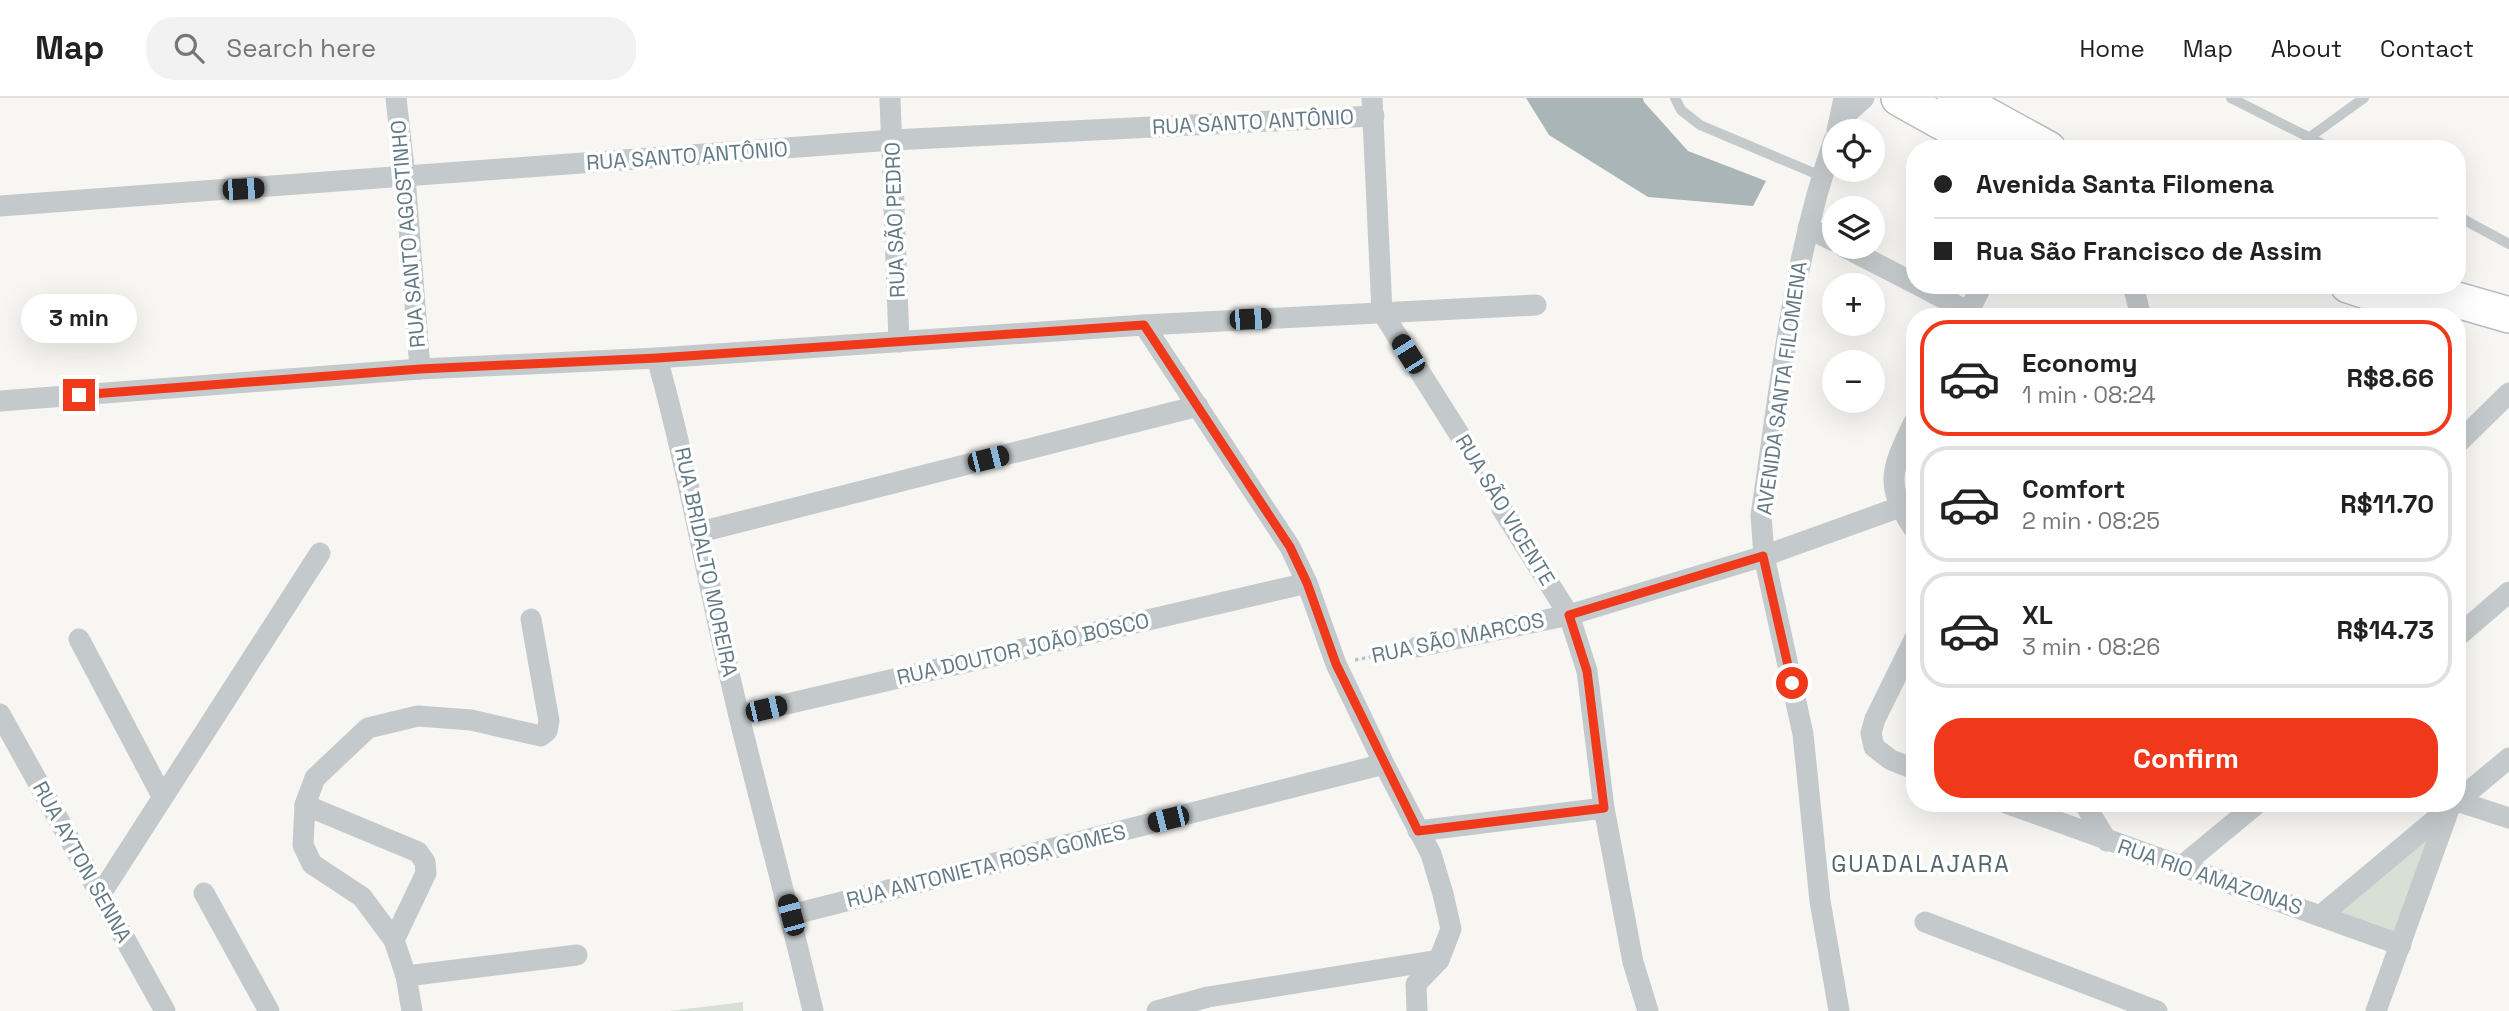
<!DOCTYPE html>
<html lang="en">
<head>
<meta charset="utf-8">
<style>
	:root { --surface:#fff; --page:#f2f2f2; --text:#222; --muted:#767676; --line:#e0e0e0; --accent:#ef391a }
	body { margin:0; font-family:"Space Grotesk",sans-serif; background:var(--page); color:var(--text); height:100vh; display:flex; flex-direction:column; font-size:26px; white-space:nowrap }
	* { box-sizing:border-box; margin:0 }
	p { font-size:23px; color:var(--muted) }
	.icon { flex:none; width:38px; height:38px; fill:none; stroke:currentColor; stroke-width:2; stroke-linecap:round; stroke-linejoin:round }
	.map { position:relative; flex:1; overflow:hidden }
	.drawer { position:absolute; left:1906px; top:210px; width:560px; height:504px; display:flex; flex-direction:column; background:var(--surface); border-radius:28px; box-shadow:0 7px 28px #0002 }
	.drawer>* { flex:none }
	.top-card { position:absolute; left:1906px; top:42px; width:560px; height:154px; border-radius:28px; box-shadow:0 7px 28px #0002; display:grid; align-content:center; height:154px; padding:0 28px; background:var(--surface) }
	.tools { position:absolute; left:1822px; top:21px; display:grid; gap:14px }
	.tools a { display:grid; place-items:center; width:63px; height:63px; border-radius:50%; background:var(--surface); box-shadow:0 7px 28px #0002; font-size:35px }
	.end { position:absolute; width:32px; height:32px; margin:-16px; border:9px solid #ef391a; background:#fff; box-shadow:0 0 0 4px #fff }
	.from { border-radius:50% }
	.bubble { position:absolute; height:49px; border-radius:24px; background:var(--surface); box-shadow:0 7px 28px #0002; font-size:23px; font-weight:800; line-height:49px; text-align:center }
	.car { position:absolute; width:21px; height:42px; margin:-21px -10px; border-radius:9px; box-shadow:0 0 5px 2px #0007; background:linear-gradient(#222 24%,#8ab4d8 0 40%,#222 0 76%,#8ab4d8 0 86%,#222 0) }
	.top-card b { display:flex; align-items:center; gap:24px; height:66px; font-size:26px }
	.top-card b+b { border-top:2px solid var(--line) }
	.top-card i { width:18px; height:18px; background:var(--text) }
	ul { padding:12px 0 0; list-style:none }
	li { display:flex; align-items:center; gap:21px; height:116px; margin:0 14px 10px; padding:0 14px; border:4px solid var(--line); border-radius:28px }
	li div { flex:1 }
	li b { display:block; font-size:26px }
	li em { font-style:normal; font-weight:800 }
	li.selected { border-color:var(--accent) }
	li>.icon { width:63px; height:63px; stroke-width:1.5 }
	.action { display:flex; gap:14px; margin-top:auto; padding:14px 28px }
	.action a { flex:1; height:80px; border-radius:28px; background:var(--accent); color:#fff; font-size:28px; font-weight:800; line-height:80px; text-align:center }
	header { display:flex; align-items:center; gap:42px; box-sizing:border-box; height:98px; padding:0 35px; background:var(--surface); border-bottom:2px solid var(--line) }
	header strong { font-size:33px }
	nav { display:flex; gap:38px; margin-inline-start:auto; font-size:24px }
	.search { width:490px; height:63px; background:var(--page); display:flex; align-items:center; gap:18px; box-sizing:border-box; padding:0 24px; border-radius:28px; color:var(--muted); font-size:26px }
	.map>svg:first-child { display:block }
	.green { fill:#d8dfd4 }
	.building { fill:#aab5b8 }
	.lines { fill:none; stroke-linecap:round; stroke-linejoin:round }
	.trunk-casing { stroke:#b8bcbf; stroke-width:38 }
	.path { stroke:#bfc2c4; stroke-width:3.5; stroke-dasharray:3.5 3.5; stroke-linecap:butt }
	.service { stroke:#c4c9cb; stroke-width:10 }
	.minor { stroke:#c4c9cb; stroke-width:21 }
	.trunk { stroke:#fff; stroke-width:35 }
	.route { stroke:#ef391a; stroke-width:9 }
	.labels { text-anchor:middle; stroke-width:7; stroke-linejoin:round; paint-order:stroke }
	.street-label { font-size:21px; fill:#637a86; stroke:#fff }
	.neighbourhood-label { font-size:23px; letter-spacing:2px; fill:#52626b; stroke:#fff }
</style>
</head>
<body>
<header>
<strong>Map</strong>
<div class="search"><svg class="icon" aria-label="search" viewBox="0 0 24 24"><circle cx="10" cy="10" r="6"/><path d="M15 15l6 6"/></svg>Search here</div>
<nav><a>Home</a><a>Map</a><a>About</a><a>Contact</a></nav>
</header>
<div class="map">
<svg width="2509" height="913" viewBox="0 0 2509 913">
	<rect width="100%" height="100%" fill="#f7f6f3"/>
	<!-- green -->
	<g class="green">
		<polygon points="2430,735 2395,835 2330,818"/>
		<polygon points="743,904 743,913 669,913"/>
	</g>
	<!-- building -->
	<polygon class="building" points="1526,0 1643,0 1644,4 1688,53 1766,83 1753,108 1648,99 1549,37"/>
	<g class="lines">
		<defs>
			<g id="trunk">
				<polyline points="1899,0 1990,51"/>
				<polyline points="1955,0 2048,51"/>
				<polyline points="2348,187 2428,213"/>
				<polyline points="2405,187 2509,217"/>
			</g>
		</defs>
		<!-- trunk casing -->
		<use href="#trunk" class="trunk-casing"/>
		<!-- path -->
		<g class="path">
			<polyline points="1470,355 1494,397"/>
			<polyline points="1355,562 1399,553"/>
		</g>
		<!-- service -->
		<g class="service">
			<polyline points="1675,0 1681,12 1700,27 1821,78"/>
			<polyline points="2231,0 2332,51"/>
			<polyline points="2310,39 2364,0"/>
			<polyline points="2457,118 2509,146"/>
		</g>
		<!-- minor -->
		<g class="minor">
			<polyline points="396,0 405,79 420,271"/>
			<polyline points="890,0 899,244"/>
			<polyline points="1372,0 1382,214 1461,339"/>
			<polyline points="1842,20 1864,0"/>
			<polyline points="1837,33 1844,0"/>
			<path d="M 1834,42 C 1792,162 1780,292 1761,417 L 1764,458 L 1803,636 L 1820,803 L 1839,913"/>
			<polyline points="0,108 893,42 1374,18"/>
			<polyline points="1808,130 1834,143"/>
			<polyline points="1844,149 1914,185"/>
			<polyline points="1918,187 1969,214"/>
			<polyline points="2133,187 2141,219"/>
			<polyline points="1966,219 1982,187"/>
			<polyline points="1144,227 1290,449 1307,485 1336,566 1384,666 1431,756 1443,796 1451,831 1439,862 1416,886 1417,913"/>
			<path d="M 657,260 C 690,378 710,499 739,618 C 763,717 790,814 813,913"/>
			<polyline points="0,303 420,271 657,260 1144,227 1536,207"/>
			<path d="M 1914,324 C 1892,371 1883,385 1914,431"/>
			<polyline points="2457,346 2509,295"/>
			<polyline points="1502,411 1569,517 1587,573 1604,710 1633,864 1648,913"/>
			<polyline points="700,434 1198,308"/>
			<polyline points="2457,539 2509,494"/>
			<polyline points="79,541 162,698"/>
			<polyline points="1914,542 1875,621 1871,635 1874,649 1891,662 1914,671"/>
			<polyline points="1417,549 1569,517 1764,458 1900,409"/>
			<polyline points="0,616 165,913"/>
			<polyline points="739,617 1307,485"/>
			<polyline points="2460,704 2509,720"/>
			<polyline points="2006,705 2320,818 2509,660"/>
			<polyline points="2084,705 2107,743"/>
			<polyline points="305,707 418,754 425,764 426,775 394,842"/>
			<polyline points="1418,733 1604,710"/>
			<polyline points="2183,767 2258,705"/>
			<polyline points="204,795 269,913"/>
			<polyline points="100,797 320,455"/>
			<polyline points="791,817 1384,666"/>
			<polyline points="2320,818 2401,847"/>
			<polyline points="1925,824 2157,913"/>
			<polyline points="406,878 577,857"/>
			<polyline points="412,913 406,878 394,842 362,799 312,766 303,747 305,707 315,680 368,630 418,618 471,622 541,638 547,633 549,623 531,521"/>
			<polyline points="1157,913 1208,899 1439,862"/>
			<polyline points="2376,913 2448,714"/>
		</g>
		<!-- trunk -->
		<use href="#trunk" class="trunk"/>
	</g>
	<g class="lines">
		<!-- route -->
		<polyline class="route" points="79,297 420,271 657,260 1144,227 1290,449 1307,485 1336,566 1418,733 1604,710 1587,573 1569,517 1763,458 1792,585"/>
	</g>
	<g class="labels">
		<!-- street labels -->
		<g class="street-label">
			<text transform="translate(1253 24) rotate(-3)" y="7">RUA SANTO ANTÔNIO</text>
			<text transform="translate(687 58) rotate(-4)" y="7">RUA SANTO ANTÔNIO</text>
			<text transform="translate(895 122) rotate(-92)" y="7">RUA SÃO PEDRO</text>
			<text transform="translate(408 136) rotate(-95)" y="7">RUA SANTO AGOSTINHO</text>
			<text transform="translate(1782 290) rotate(-82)" y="7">AVENIDA SANTA FILOMENA</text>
			<text transform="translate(1505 412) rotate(59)" y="7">RUA SÃO VICENTE</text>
			<text transform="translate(706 464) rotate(78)" y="7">RUA BRIDALTO MOREIRA</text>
			<text transform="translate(1458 540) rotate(-12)" y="7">RUA SÃO MARCOS</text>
			<text transform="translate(1023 551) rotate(-13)" y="7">RUA DOUTOR JOÃO BOSCO</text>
			<text transform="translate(82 764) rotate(61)" y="7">RUA AYTON SENNA</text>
			<text transform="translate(986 768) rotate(-14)" y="7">RUA ANTONIETA ROSA GOMES</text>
			<text transform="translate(2210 779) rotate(19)" y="7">RUA RIO AMAZONAS</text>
		</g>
		<!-- neighbourhood labels -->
		<g class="neighbourhood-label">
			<text x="1921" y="774">GUADALAJARA</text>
		</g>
	</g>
</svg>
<div class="tools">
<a><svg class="icon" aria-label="locate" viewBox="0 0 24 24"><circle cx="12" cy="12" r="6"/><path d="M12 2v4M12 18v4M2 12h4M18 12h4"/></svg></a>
<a><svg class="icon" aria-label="layers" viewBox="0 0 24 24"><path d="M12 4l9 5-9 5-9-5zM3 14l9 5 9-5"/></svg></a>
<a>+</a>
<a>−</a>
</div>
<i class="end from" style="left:1792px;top:585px"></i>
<i class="end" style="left:79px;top:297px"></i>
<div class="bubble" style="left:21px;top:196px;width:116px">3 min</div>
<i class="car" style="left:243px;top:91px;rotate:86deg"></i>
<i class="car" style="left:1250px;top:221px;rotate:87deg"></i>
<i class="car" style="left:1408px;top:256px;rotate:328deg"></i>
<i class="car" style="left:988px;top:361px;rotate:76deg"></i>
<i class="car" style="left:766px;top:611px;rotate:77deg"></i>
<i class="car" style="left:1168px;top:721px;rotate:256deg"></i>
<i class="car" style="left:791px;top:817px;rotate:345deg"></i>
<div class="top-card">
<b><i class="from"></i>Avenida Santa Filomena</b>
<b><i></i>Rua São Francisco de Assim</b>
</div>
<section class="drawer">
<ul>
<li class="selected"><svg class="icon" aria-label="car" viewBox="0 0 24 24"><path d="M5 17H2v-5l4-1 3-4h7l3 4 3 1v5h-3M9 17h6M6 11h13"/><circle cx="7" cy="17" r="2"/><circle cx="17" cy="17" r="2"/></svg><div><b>Economy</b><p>1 min · 08:24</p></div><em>R$8.66</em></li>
<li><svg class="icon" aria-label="car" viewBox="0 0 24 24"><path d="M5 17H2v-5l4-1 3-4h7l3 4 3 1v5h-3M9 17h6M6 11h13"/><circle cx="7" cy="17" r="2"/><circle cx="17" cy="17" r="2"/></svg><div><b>Comfort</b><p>2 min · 08:25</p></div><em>R$11.70</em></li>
<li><svg class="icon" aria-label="car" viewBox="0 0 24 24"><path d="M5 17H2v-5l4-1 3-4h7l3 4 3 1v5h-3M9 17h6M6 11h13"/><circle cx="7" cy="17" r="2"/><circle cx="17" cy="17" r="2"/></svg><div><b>XL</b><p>3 min · 08:26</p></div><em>R$14.73</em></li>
</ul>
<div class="action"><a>Confirm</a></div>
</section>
</div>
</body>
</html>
